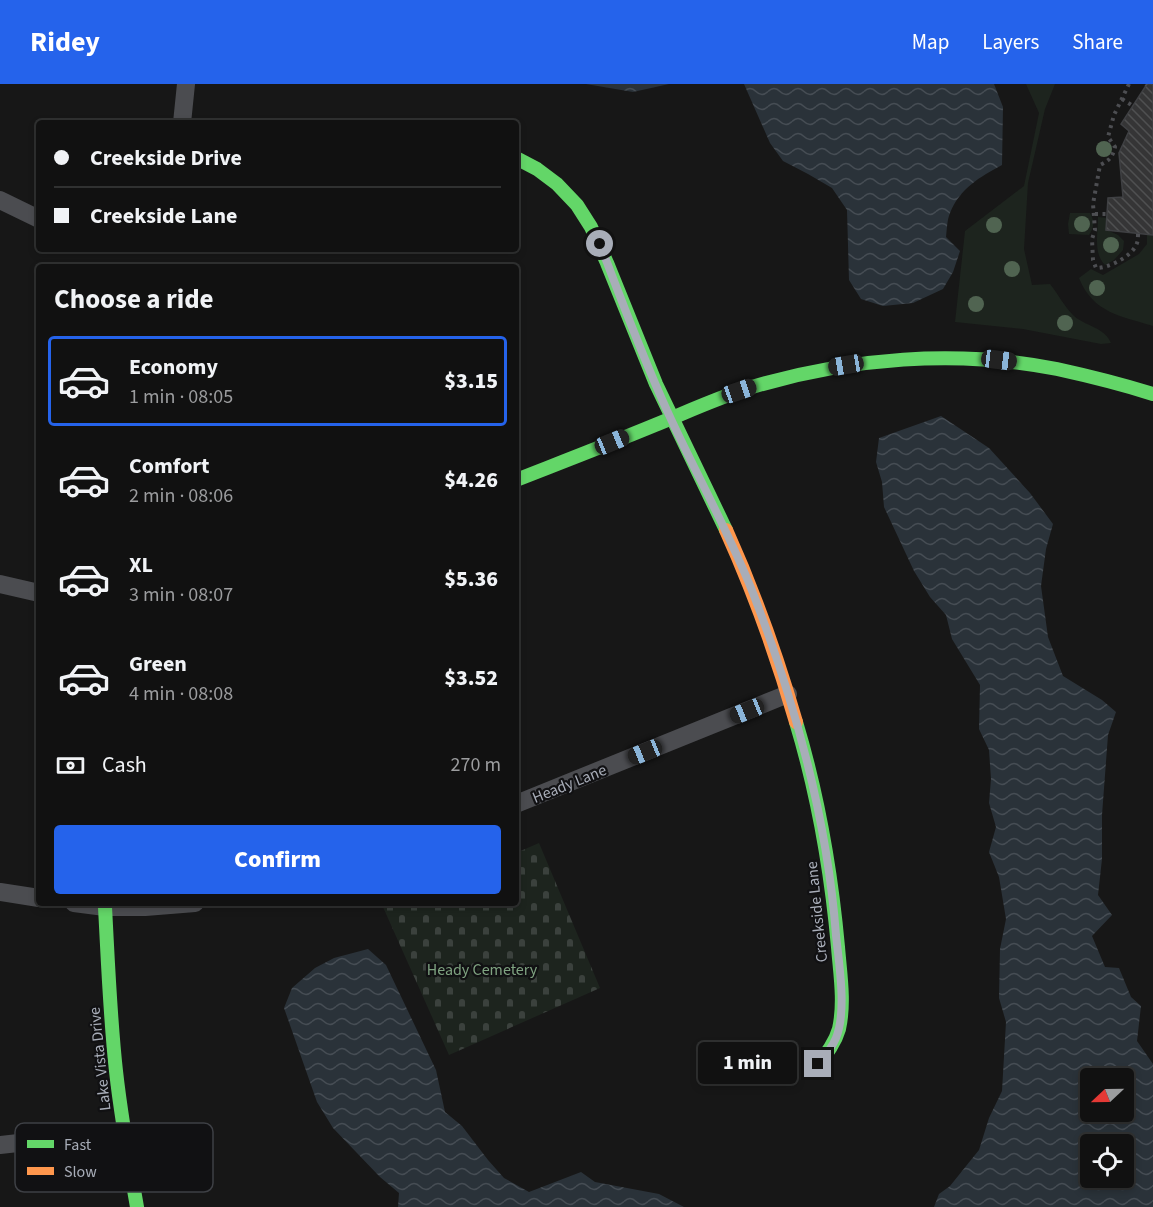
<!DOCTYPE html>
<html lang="en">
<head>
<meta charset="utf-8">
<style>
	:root { --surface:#111; --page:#1a1a1a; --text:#f1f3f6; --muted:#9c9d9f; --line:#303131; --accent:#2563eb }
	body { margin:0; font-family:"Source Sans 3",sans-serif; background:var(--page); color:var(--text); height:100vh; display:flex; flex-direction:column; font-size:22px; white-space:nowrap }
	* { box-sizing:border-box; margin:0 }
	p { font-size:20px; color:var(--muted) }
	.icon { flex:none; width:33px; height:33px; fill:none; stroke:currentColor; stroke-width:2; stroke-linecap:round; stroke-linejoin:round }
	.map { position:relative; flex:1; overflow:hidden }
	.sheet { position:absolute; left:36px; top:180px; width:483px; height:642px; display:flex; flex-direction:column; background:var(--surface); border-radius:6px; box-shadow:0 3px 9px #0003,0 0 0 2px var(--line) }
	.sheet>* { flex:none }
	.top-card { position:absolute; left:36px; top:36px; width:483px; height:132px; border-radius:6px; box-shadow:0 3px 9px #0003,0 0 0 2px var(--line); display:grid; align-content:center; height:132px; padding:0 18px; background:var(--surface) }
	.needle { width:39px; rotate:248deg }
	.buttons { position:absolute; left:1080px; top:984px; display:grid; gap:12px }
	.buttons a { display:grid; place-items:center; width:54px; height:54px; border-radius:6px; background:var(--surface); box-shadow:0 3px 9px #0003,0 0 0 2px var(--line); font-size:30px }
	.end { position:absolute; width:27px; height:27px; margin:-14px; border:8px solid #a8adb8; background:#111; box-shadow:0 0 0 3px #111 }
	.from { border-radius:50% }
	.bubble { position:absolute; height:42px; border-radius:6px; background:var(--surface); box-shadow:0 3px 9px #0003,0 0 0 2px var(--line); font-size:20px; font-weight:800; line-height:42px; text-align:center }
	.car { position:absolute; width:18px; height:36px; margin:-18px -9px; border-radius:8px; box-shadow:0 0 4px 2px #0007; background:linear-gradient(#222 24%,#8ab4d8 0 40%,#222 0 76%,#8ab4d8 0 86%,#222 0) }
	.top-card b { display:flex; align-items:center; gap:21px; height:57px; font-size:22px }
	.top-card b+b { border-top:2px solid var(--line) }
	.top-card i { width:15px; height:15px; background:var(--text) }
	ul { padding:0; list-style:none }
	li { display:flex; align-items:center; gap:18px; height:90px; margin:0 12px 9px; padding:0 6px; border:3px solid transparent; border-radius:6px }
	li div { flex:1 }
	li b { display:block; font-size:22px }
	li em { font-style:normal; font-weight:800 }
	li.on { border-color:var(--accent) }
	li>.icon { width:54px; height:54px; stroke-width:1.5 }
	h2 { padding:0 18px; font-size:27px; line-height:72px }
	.pay { display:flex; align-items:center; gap:15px; height:66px; padding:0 18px; font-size:22px }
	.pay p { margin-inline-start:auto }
	.primary-button { display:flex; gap:12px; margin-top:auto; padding:12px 18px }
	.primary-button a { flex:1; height:69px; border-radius:6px; background:var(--accent); color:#fff; font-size:24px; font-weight:800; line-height:69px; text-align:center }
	header { display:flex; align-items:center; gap:36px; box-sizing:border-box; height:84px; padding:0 30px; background:var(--accent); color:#fff }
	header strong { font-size:28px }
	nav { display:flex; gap:33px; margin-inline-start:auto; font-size:21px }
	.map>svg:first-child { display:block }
	.grass { fill:#1d241e }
	.cemetery { fill:url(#cemetery-stones) }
	.water { fill:url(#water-waves); fill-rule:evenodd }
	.building { fill:url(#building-back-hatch); stroke:#3f4043; stroke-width:1.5 }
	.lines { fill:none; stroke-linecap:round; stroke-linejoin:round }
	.path { stroke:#4d4e52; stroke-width:4; stroke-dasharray:3 4.5; stroke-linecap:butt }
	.street { stroke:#4b4c50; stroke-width:18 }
	.fast { stroke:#63d668; stroke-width:14 }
	.slow { stroke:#ff974d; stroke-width:14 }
	.tree { fill:#506451 }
	.route { stroke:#a8adb8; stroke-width:8 }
	.labels { text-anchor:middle; stroke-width:4.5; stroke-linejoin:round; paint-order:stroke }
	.street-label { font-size:16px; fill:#a8adb8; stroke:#111113 }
	.park-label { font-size:16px; fill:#7fa381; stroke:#111113 }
	.key { fill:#111113; stroke:#3e4045; stroke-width:1.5 }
	.key-label { font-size:16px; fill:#a8adb8 }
</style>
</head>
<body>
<header>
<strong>Ridey</strong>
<nav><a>Map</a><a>Layers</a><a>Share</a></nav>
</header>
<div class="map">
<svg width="1153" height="1123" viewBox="0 0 1153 1123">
	<defs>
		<pattern id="cemetery-stones" width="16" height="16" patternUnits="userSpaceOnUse" patternTransform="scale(1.5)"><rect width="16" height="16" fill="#1d241e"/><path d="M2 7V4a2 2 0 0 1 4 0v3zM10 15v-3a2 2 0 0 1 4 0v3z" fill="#3b413d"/></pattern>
		<pattern id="water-waves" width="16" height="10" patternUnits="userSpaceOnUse" patternTransform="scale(1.5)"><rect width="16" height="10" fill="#2a3239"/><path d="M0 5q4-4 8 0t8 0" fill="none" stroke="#464d54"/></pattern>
		<pattern id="building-back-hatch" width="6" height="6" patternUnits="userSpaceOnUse" patternTransform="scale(1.5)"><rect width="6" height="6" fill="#353536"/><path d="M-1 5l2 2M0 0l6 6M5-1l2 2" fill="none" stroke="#4f5051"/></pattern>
	</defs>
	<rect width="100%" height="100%" fill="#171717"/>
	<!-- grass -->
	<g class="grass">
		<path d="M 1026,0 L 1055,0 L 1045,25 L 1028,99 L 1024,165 L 1032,201 L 1050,200 C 1058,210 1064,222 1073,231 C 1084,242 1105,243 1111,259 L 1101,260 L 1023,245 L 955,238 L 965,147 L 1024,102 L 1039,29 Z"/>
		<path d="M 1070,129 L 1090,129 C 1095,138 1094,143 1089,151 L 1069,150 L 1068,140 Z"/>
		<path d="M 1098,133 L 1107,134 L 1107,146 L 1118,151 L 1124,157 L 1123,166 L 1114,176 L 1105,181 C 1093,169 1098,150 1098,133 Z"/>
		<path d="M 1147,150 L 1153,151 L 1153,242 C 1121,232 1093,229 1079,194 L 1091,185 L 1103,191 L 1139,170 L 1147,160 Z"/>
	</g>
	<!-- cemetery -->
	<polygon class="cemetery" points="539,759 600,904 449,971 383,823 393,819 516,819 516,769"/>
	<!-- water -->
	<g class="water">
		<polygon points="586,0 669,0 633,8"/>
		<path d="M 744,0 L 994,0 L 1003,23 L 1002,81 C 980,93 960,104 950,129 C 947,136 947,145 946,153 L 960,167 L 953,188 L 943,205 L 913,219 L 883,222 L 861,215 L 849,196 L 847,126 L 832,104 L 808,90 L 783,77 L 770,59 Z"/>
		<path d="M 941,332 L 989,364 L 1030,409 L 1053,440 L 1046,465 L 1041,502 L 1048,553 L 1063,592 L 1102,616 L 1116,628 L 1108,651 L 1102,731 L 1102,775 L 1098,811 L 1112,831 L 1092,852 L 1105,883 L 1119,884 L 1131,913 L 1141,922 L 1137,957 L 1153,980 L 1153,1123 L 934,1123 L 939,1110 L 950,1102 L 979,1066 L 989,1034 L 1002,1007 L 1006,938 L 999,914 L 1000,865 L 1006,835 L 999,793 L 989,768 L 996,743 L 989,719 L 991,695 L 989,666 L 979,645 L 980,601 L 952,555 L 946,531 L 930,513 L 914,487 L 884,423 L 882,398 L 876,378 L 879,354 ZM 1090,994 L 1124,994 L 1124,1028 L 1090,1028 ZM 1090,1060 L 1124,1060 L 1124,1094 L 1090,1094 Z"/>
		<polygon points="368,865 386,881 436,986 445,1028 462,1042 488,1076 504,1094 529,1108 581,1088 595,1098 659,1110 684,1123 398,1123 399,1109 380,1093 333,1044 317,1018 284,924 292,904 315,884 334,874"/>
	</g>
	<!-- building -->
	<polygon class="building" points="1147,0 1153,0 1153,151 1106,146 1108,114 1123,113 1119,69 1129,47 1121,40"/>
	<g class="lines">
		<!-- path -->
		<g class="path">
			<path d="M 1129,0 L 1114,31 L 1108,53 L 1115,63 C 1112,74 1110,76 1100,81 L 1093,120 L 1095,146 L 1092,155 L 1093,176 L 1096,184 C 1109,184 1133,172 1137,159 C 1138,156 1138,153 1138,149"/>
			<polyline points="1146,0 1147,1"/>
			<polyline points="1122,15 1133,22"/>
			<polyline points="1095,130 1107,130"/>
		</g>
		<!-- street -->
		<g class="street">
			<polyline points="182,39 186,0"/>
			<polyline points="0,116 39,135"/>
			<polyline points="0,500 39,509"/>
			<polyline points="516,720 788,610"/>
			<polyline points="0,808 39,814"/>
			<polyline points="74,819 105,823 145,823 195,819"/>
			<polyline points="0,1061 124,1047"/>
		</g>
		<!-- fast -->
		<g class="fast">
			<polyline points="516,74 537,85 557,100 577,121 591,143 607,179 656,300 726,446"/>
			<path d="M 516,396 C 562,378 609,360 655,341 C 687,328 719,313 752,303 C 850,274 956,265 1057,285 C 1089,292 1121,300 1153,310"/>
			<path d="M 796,638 C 818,711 831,786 838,863 C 840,889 845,918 839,945 C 835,959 827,969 818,980"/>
			<path d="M 105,823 C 108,878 110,933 116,987 C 121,1033 129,1078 137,1123"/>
		</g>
		<!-- slow -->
		<path class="slow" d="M 726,446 C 754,508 777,572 796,638"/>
	</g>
	<!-- trees -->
	<g class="tree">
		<circle cx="1104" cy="65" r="8"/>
		<circle cx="1082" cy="140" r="8"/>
		<circle cx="994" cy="141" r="8"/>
		<circle cx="1111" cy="161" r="8"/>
		<circle cx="1012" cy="185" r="8"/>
		<circle cx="1097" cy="204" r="8"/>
		<circle cx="976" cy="220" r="8"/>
		<circle cx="1065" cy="239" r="8"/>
	</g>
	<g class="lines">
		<!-- route -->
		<path class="route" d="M 600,160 C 622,218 644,277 670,333 C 697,392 729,448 753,509 C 795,618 827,733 836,851 C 839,880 847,927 836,954 C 832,964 825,972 818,980"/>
	</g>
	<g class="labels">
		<!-- street labels -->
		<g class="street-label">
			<text transform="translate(569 699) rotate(-22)" y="6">Heady Lane</text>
			<text transform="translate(816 828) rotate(-96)" y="6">Creekside Lane</text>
			<text transform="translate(99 975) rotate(-96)" y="6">Lake Vista Drive</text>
		</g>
		<!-- park labels -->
		<g class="park-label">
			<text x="482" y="891">Heady Cemetery</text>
		</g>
	</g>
	<!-- legend -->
	<rect x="15" y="1039" width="198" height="69" rx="9" class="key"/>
	<rect x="27" y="1056" width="27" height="8" fill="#63d668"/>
	<rect x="27" y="1083" width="27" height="8" fill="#ff974d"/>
	<g class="key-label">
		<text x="64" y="1066">Fast</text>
		<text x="64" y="1093">Slow</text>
	</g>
</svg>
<div class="buttons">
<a><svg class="needle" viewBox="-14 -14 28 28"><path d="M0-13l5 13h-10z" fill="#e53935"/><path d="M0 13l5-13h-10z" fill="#9c9d9f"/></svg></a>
<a><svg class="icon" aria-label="locate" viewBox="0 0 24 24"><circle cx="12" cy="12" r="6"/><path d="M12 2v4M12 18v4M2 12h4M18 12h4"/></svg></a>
</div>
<i class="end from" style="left:600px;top:160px"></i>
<i class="end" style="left:818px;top:980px"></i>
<div class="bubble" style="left:698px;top:958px;width:99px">1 min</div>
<i class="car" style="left:999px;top:276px;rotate:97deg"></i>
<i class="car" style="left:846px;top:281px;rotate:260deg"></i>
<i class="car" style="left:739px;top:307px;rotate:71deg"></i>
<i class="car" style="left:612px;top:358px;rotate:68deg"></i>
<i class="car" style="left:747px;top:627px;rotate:248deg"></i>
<i class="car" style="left:645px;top:668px;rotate:248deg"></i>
<div class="top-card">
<b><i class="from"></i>Creekside Drive</b>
<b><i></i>Creekside Lane</b>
</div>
<section class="sheet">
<h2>Choose a ride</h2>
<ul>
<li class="on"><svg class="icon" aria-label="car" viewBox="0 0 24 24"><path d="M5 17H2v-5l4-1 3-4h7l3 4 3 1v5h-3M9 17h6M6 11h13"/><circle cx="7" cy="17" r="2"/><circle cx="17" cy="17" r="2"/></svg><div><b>Economy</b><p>1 min · 08:05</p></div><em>$3.15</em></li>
<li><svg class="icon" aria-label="car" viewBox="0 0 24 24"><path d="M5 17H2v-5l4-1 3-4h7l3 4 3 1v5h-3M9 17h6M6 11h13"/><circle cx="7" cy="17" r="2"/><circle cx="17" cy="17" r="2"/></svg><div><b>Comfort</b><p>2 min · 08:06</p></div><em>$4.26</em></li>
<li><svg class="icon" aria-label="car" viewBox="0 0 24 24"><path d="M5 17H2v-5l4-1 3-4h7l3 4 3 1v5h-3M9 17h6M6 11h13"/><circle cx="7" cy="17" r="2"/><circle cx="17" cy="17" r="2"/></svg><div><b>XL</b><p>3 min · 08:07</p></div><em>$5.36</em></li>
<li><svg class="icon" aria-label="car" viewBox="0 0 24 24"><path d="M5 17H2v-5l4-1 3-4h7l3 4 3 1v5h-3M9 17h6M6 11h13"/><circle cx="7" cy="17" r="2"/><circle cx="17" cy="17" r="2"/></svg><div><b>Green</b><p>4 min · 08:08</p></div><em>$3.52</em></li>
</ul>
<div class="pay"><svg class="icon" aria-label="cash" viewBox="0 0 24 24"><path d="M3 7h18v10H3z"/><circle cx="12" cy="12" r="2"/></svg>Cash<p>270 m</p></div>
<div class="primary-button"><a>Confirm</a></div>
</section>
</div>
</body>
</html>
